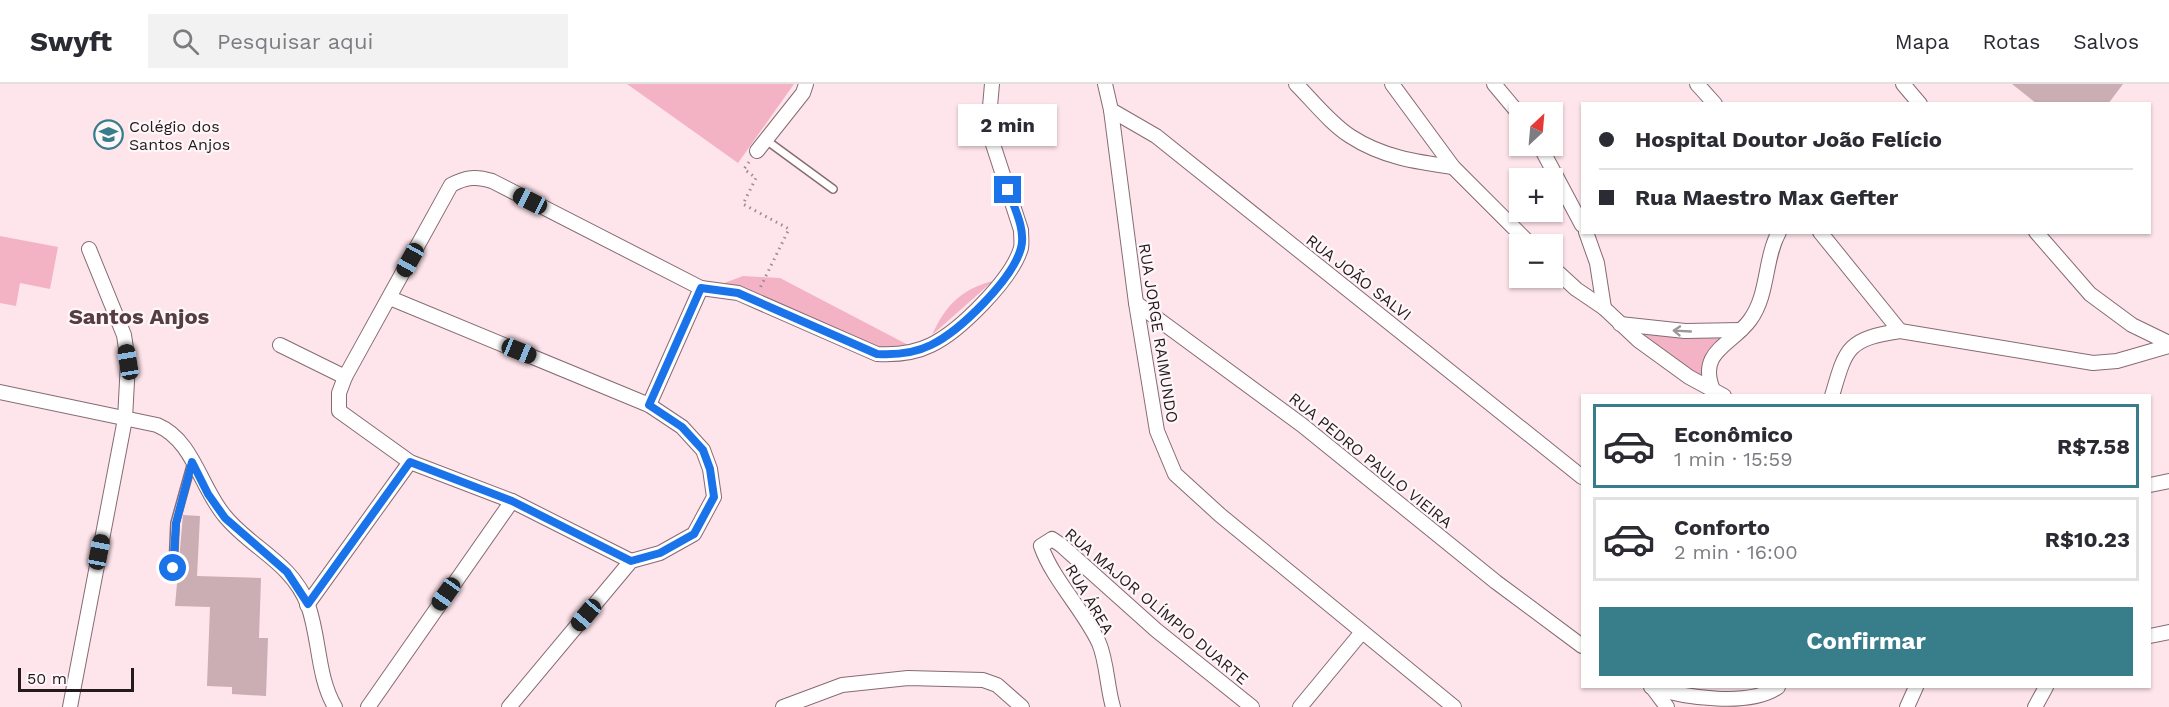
<!DOCTYPE html>
<html lang="pt">
<head>
<meta charset="utf-8">
<style>
	:root { --surface:#fff; --page:#f2f2f3; --text:#2b2b33; --muted:#7c7c81; --line:#e1e1e2; --accent:#387d8a }
	body { margin:0; font-family:"Work Sans",sans-serif; background:var(--page); color:var(--text); height:100vh; display:flex; flex-direction:column; font-size:22px; white-space:nowrap }
	* { box-sizing:border-box; margin:0 }
	p { font-size:20px; color:var(--muted) }
	.icon { flex:none; width:33px; height:33px; fill:none; stroke:currentColor; stroke-width:2; stroke-linecap:round; stroke-linejoin:round }
	.map { position:relative; flex:1; overflow:hidden }
	.details { position:absolute; left:1581px; top:310px; width:570px; height:294px; display:flex; flex-direction:column; background:var(--surface); border-radius:0px; box-shadow:0 2px 4px #0004 }
	.details>* { flex:none }
	.guide { position:absolute; left:1581px; top:18px; width:570px; height:132px; border-radius:0px; box-shadow:0 2px 4px #0004; display:grid; align-content:center; height:132px; padding:0 18px; background:var(--surface) }
	.needle { width:39px; rotate:26deg }
	.tools { position:absolute; left:1509px; top:18px; display:grid; gap:12px }
	.tools a { display:grid; place-items:center; width:54px; height:54px; border-radius:0px; background:var(--surface); box-shadow:0 2px 4px #0004; font-size:30px }
	.scale { position:absolute; left:18px; bottom:15px; width:116px; box-sizing:border-box; padding-left:6px; border:3px solid #24191c; border-top:0; font-size:16px; line-height:21px; white-space:nowrap; color:#24191c; -webkit-text-stroke:4px #fef7f9; paint-order:stroke }
	.end { position:absolute; width:27px; height:27px; margin:-14px; border:8px solid #1a73e8; background:#fff; box-shadow:0 0 0 3px #fff }
	.from { border-radius:50% }
	.bubble { position:absolute; height:42px; border-radius:0px; background:var(--surface); box-shadow:0 2px 4px #0004; font-size:20px; font-weight:700; line-height:42px; text-align:center }
	.car { position:absolute; width:18px; height:36px; margin:-18px -9px; border-radius:8px; box-shadow:0 0 4px 2px #0007; background:linear-gradient(#222 24%,#8ab4d8 0 40%,#222 0 76%,#8ab4d8 0 86%,#222 0) }
	.guide b { display:flex; align-items:center; gap:21px; height:57px; font-size:22px }
	.guide b+b { border-top:2px solid var(--line) }
	.guide i { width:15px; height:15px; background:var(--text) }
	ul { padding:10px 0 0; list-style:none }
	li { display:flex; align-items:center; gap:18px; height:84px; margin:0 12px 9px; padding:0 6px; border:3px solid var(--line); border-radius:0px }
	li div { flex:1 }
	li b { display:block; font-size:22px }
	li em { font-style:normal; font-weight:700 }
	li.on { border-color:var(--accent) }
	li>.icon { width:54px; height:54px; stroke-width:1.5 }
	.primary-button { display:flex; gap:12px; margin-top:auto; padding:12px 18px }
	.primary-button a { flex:1; height:69px; border-radius:0px; background:var(--accent); color:#fff; font-size:24px; font-weight:700; line-height:69px; text-align:center }
	header { display:flex; align-items:center; gap:36px; box-sizing:border-box; height:84px; padding:0 30px; background:var(--surface); border-bottom:2px solid var(--line) }
	header strong { font-size:28px }
	nav { display:flex; gap:33px; margin-inline-start:auto; font-size:21px }
	.search { width:420px; height:54px; background:var(--page); display:flex; align-items:center; gap:15px; box-sizing:border-box; padding:0 21px; border-radius:0px; color:var(--muted); font-size:22px }
	.map>svg:first-child { display:block }
	.green { fill:#f3b3c4 }
	.building { fill:#cbadb4 }
	.lines { fill:none; stroke-linecap:round; stroke-linejoin:round }
	.service-casing { stroke:#866b72; stroke-width:10 }
	.minor-casing { stroke:#866b72; stroke-width:16 }
	.path { stroke:#9d8b8f; stroke-width:3; stroke-dasharray:1.5 4.5; stroke-linecap:butt }
	.service { stroke:#fff; stroke-width:7 }
	.minor { stroke:#fff; stroke-width:14 }
	.oneway { stroke:#9c9899 }
	.route { stroke:#1a73e8; stroke-width:8 }
	.labels { text-anchor:middle; stroke-width:4.5; stroke-linejoin:round; paint-order:stroke }
	.poi-label { font-size:16px; fill:#24191c; stroke:#fef7f9; text-anchor:start }
	.street-label { font-size:16px; fill:#24191c; stroke:#fef7f9 }
	.district-label { font-size:22px; font-weight:bold; fill:#553d43; stroke:#fef7f9 }
</style>
</head>
<body>
<header>
<strong>Swyft</strong>
<div class="search"><svg class="icon" aria-label="search" viewBox="0 0 24 24"><circle cx="10" cy="10" r="6"/><path d="M15 15l6 6"/></svg>Pesquisar aqui</div>
<nav><a>Mapa</a><a>Rotas</a><a>Salvos</a></nav>
</header>
<div class="map">
<svg width="2169" height="623" viewBox="0 0 2169 623">
	<rect width="100%" height="100%" fill="#fee5eb"/>
	<!-- green -->
	<g class="green">
		<polygon points="627,0 794,0 738,79"/>
		<polygon points="0,152 58,163 50,205 20,199 16,222 0,219"/>
		<polygon points="743,192 780,194 916,265 895,271 711,204"/>
		<path d="M 993,197 L 932,251 C 945,222 961,205 993,197 Z"/>
		<polygon points="1637,246 1719,252 1723,255 1702,295 1636,250"/>
	</g>
	<!-- building -->
	<g class="building">
		<polygon points="2012,0 2123,0 2108,20 2037,20"/>
		<polygon points="183,431 200,432 197,492 261,494 259,554 268,554 266,612 232,610 232,603 207,602 210,523 175,522"/>
	</g>
	<g class="lines">
		<defs>
			<g id="service">
				<polyline points="766,56 833,105"/>
				<polyline points="173,484 175,439 192,378"/>
			</g>
			<g id="minor">
				<polyline points="1105,0 1111,26 1136,219 1157,347 1175,390 1220,431 1454,623"/>
				<path d="M 1296,0 C 1313,17 1330,39 1350,52 C 1382,73 1416,78 1453,83"/>
				<polyline points="1392,0 1453,83 1530,160"/>
				<polyline points="1494,0 1520,31"/>
				<polyline points="1697,0 1715,20"/>
				<polyline points="1903,0 1920,20"/>
				<polyline points="1111,26 1156,52 1582,393"/>
				<polyline points="1540,62 1582,141"/>
				<polyline points="757,67 803,9 806,0"/>
				<polyline points="1586,148 1597,179 1604,224"/>
				<polyline points="1820,148 1900,247"/>
				<polyline points="2036,148 2090,210 2132,241 2169,259"/>
				<polyline points="1552,183 1576,205 1604,224 1638,256 1689,293 1724,312"/>
				<polyline points="390,214 649,321 682,343 703,366 710,385 714,413 694,450 660,469 631,477 509,623"/>
				<polyline points="1136,219 1302,341 1496,498 1582,562"/>
				<polyline points="1620,240 1685,247 1741,246"/>
				<polyline points="280,261 345,293 339,309 339,327 410,378 512,417 631,477"/>
				<path d="M 345,293 L 451,101 C 466,93 476,92 492,97 L 701,204 L 738,209 L 877,270 C 895,271 915,269 931,261 C 960,247 1012,195 1021,164 C 1022,159 1021,152 1021,146 L 988,45 L 992,0"/>
				<path d="M 1713,306 C 1697,267 1732,261 1750,236 C 1769,210 1764,175 1779,148"/>
				<path d="M 0,308 L 157,341 C 193,356 200,402 224,431 C 250,464 291,477 308,521 C 320,555 317,592 335,623"/>
				<path d="M 1832,312 C 1846,264 1847,255 1900,247 L 2093,279 L 2117,277 L 2169,262"/>
				<polyline points="649,321 701,204"/>
				<polyline points="2150,401 2169,397"/>
				<polyline points="307,521 410,378"/>
				<polyline points="2150,552 2169,548"/>
				<path d="M 1651,603 C 1686,614 1750,623 1778,603"/>
				<polyline points="1652,603 1667,623"/>
				<polyline points="70,623 125,335 128,278 124,251 89,165"/>
				<polyline points="368,623 512,417"/>
				<polyline points="783,623 842,601 908,594 983,596 997,601 1022,623"/>
				<path d="M 1113,623 C 1107,603 1107,578 1099,559 C 1083,525 1053,496 1041,462 L 1052,455 L 1061,461 L 1156,546 L 1252,623"/>
				<polyline points="1300,623 1362,548"/>
				<polyline points="1907,623 1916,603"/>
				<polyline points="2035,623 2046,603"/>
			</g>
		</defs>
		<!-- service casing -->
		<use href="#service" class="service-casing"/>
		<!-- minor casing -->
		<use href="#minor" class="minor-casing"/>
		<!-- path -->
		<polyline class="path" points="749,78 744,85 756,94 743,120 789,145 760,204"/>
		<!-- service -->
		<use href="#service" class="service"/>
		<!-- minor -->
		<use href="#minor" class="minor"/>
	</g>
	<!-- one-way arrows -->
	<defs><path id="oneway-shaft" d="M-6 0H5M1.5-3L5.5 0L1.5 3" fill="none" stroke-width="1.6" stroke-linecap="round" stroke-linejoin="round" transform="scale(1.5)"/></defs>
	<use class="oneway" href="#oneway-shaft" transform="translate(1682 247) rotate(-177)"/>
	<g class="lines">
		<!-- route -->
		<path class="route" d="M 173,484 L 176,439 L 192,378 L 208,410 L 225,434 L 287,488 L 308,520 L 410,378 L 512,417 L 631,477 L 660,469 L 694,450 L 714,413 L 710,385 L 703,366 L 682,343 L 649,321 L 701,204 L 738,209 L 877,270 C 895,271 915,269 931,261 C 960,247 1013,195 1021,164 C 1026,146 1014,123 1008,106"/>
	</g>
	<!-- icons -->
	<defs>
		<symbol id="school-ring" viewBox="-11 -11 22 22"><circle r="9.5" fill="#fef7f9" stroke="#387d8a" stroke-width="1.5"/><path d="M0-5L7-2L0 1L-7-2ZM-4 1L0 2.5L4 1V4Q0 6-4 4Z" fill="#387d8a"/></symbol>
	</defs>
	<g fill-rule="evenodd">
		<use href="#school-ring" x="92" y="34" width="33" height="33"/>
	</g>
	<g class="labels">
		<!-- poi labels -->
		<g class="poi-label">
			<text x="129" y="48">Colégio dos<tspan x="129" dy="18">Santos Anjos</tspan></text>
		</g>
		<!-- street labels -->
		<g class="street-label">
			<text transform="translate(1359 193) rotate(38)" y="6">RUA JOÃO SALVI</text>
			<text transform="translate(1159 249) rotate(81)" y="6">RUA JORGE RAIMUNDO</text>
			<text transform="translate(1371 376) rotate(39)" y="6">RUA PEDRO PAULO VIEIRA</text>
			<text transform="translate(1090 515) rotate(59)" y="6">RUA ÁREA</text>
			<text transform="translate(1157 522) rotate(40)" y="6">RUA MAJOR OLÍMPIO DUARTE</text>
		</g>
		<!-- district labels -->
		<g class="district-label">
			<text x="139" y="240">Santos Anjos</text>
		</g>
	</g>
</svg>
<div class="tools">
<a><svg class="needle" viewBox="-14 -14 28 28"><path d="M0-13l5 13h-10z" fill="#e53935"/><path d="M0 13l5-13h-10z" fill="#7c7c81"/></svg></a>
<a>+</a>
<a>−</a>
</div>
<div class="scale">50 m</div>
<i class="end from" style="left:173px;top:484px"></i>
<i class="end" style="left:1008px;top:106px"></i>
<div class="bubble" style="left:958px;top:20px;width:99px">2 min</div>
<i class="car" style="left:530px;top:117px;rotate:297deg"></i>
<i class="car" style="left:410px;top:176px;rotate:209deg"></i>
<i class="car" style="left:519px;top:267px;rotate:112deg"></i>
<i class="car" style="left:128px;top:278px;rotate:351deg"></i>
<i class="car" style="left:99px;top:468px;rotate:11deg"></i>
<i class="car" style="left:446px;top:510px;rotate:215deg"></i>
<i class="car" style="left:586px;top:531px;rotate:220deg"></i>
<div class="guide">
<b><i class="from"></i>Hospital Doutor João Felício</b>
<b><i></i>Rua Maestro Max Gefter</b>
</div>
<section class="details">
<ul>
<li class="on"><svg class="icon" aria-label="car" viewBox="0 0 24 24"><path d="M5 17H2v-5l4-1 3-4h7l3 4 3 1v5h-3M9 17h6M6 11h13"/><circle cx="7" cy="17" r="2"/><circle cx="17" cy="17" r="2"/></svg><div><b>Econômico</b><p>1 min · 15:59</p></div><em>R$7.58</em></li>
<li><svg class="icon" aria-label="car" viewBox="0 0 24 24"><path d="M5 17H2v-5l4-1 3-4h7l3 4 3 1v5h-3M9 17h6M6 11h13"/><circle cx="7" cy="17" r="2"/><circle cx="17" cy="17" r="2"/></svg><div><b>Conforto</b><p>2 min · 16:00</p></div><em>R$10.23</em></li>
</ul>
<div class="primary-button"><a>Confirmar</a></div>
</section>
</div>
</body>
</html>
